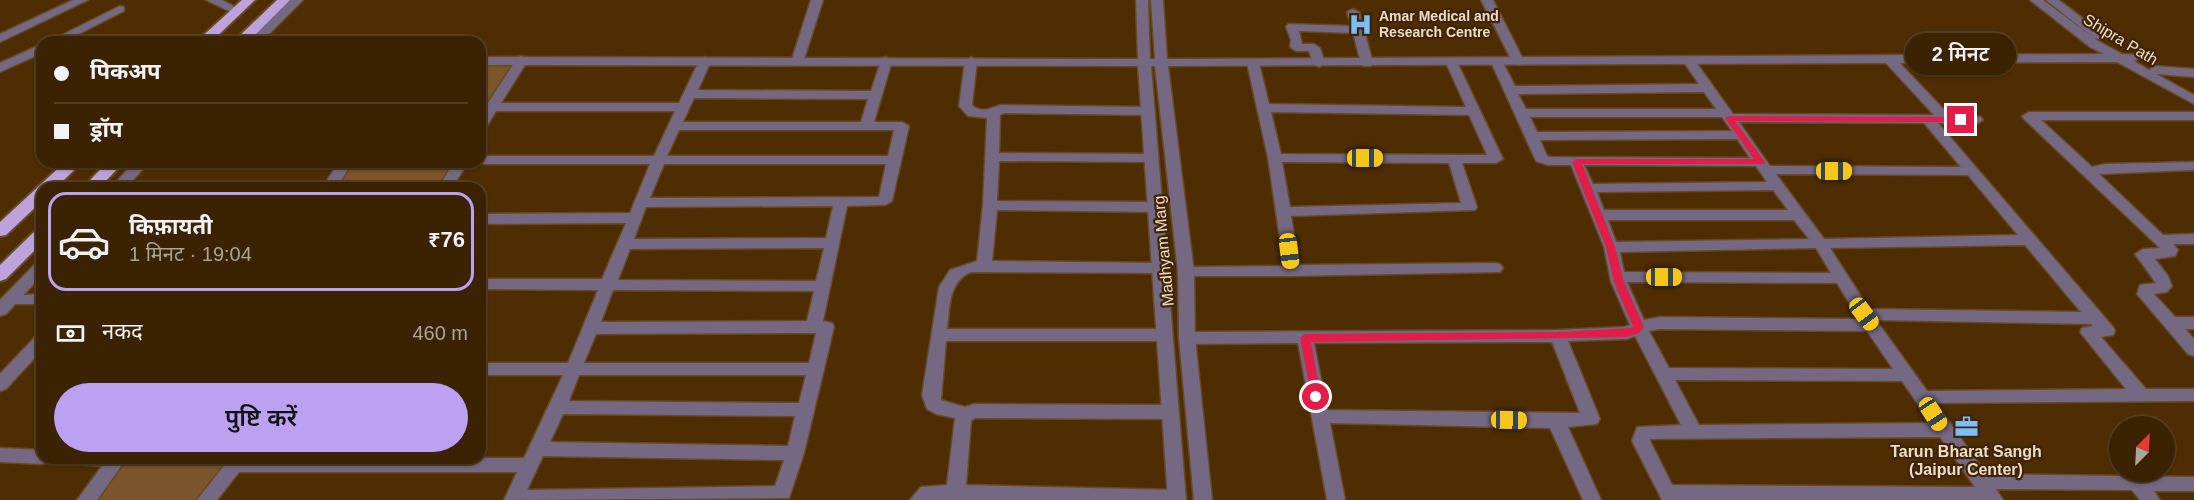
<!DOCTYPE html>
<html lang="hi">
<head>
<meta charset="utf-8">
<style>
	:root { --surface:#3a2202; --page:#452f11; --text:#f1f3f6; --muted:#aba499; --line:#543f24; --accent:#bca0f2 }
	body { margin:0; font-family:Helvetica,"Noto Sans Devanagari",sans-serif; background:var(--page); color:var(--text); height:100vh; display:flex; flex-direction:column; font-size:22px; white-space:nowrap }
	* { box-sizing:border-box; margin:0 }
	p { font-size:20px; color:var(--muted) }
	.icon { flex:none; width:33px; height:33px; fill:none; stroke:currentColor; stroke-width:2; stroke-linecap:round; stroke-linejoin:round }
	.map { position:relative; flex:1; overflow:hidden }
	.drawer { position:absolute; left:36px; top:182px; width:450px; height:282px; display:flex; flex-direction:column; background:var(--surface); border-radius:18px; box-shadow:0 2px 4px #0004,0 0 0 2px var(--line) }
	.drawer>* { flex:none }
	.guide { position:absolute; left:36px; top:36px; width:450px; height:132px; border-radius:18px; box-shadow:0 2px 4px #0004,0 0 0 2px var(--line); display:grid; align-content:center; height:132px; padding:0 18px; background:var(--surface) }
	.needle { width:39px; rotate:24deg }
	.buttons { position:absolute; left:2109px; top:416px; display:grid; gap:12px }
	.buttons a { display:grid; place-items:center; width:66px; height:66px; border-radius:50%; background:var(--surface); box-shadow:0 2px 4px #0004,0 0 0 2px var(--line); font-size:30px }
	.end { position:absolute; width:27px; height:27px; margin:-14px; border:8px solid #e11d48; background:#fff; box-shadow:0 0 0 3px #fff }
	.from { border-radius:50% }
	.bubble { position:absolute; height:42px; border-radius:21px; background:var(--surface); box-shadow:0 2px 4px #0004,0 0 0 2px var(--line); font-size:20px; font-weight:600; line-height:42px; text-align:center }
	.car { position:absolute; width:18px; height:36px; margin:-18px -9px; border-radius:8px; box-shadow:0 0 4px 2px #0007; background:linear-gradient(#f5c518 24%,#345 0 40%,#f5c518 0 76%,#345 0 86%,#f5c518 0) }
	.guide b { display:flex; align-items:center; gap:21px; height:57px; font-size:22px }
	.guide b+b { border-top:2px solid var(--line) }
	.guide i { width:15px; height:15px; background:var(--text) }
	ul { padding:10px 0 0; list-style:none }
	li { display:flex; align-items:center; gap:18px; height:99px; margin:0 12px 9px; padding:0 6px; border:3px solid var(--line); border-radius:18px }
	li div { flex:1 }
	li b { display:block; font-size:22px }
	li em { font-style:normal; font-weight:600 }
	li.active { border-color:var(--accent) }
	li>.icon { width:54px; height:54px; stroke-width:1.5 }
	.pay { display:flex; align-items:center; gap:15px; height:66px; padding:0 18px; font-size:22px }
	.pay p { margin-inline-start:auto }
	.action { display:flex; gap:12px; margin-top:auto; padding:12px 18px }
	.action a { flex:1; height:69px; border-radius:36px; background:var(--accent); color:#111; font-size:24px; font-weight:600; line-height:69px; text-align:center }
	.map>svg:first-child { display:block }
	.green { fill:#7b542a }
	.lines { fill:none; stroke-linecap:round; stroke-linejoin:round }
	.minor-casing { stroke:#684922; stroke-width:3 }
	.tertiary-casing { stroke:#684922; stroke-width:3 }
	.trunk-casing { stroke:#684922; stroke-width:4 }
	.minor { fill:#746882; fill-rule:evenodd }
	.tertiary { fill:#746882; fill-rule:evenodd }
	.trunk { fill:#bea2dc; fill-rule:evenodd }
	.route { fill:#e11d48 }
	.labels { text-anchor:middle; stroke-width:4.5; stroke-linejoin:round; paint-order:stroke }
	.far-poi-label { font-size:14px; font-weight:bold; fill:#f0dbc7; stroke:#3e2507; text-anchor:start }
	.street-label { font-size:16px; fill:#f0dbc7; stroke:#3e2507 }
	.poi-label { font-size:16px; font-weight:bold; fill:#f0dbc7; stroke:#3e2507 }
</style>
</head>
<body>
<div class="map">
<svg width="2194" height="500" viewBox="0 0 2194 500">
	<rect width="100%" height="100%" fill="#4e2d03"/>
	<!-- green -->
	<g class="green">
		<polygon points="522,60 480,121 480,61"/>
		<polygon points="348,162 459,162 443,187 329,188"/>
		<polygon points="118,458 244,458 208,500 86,500"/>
	</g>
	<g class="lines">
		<defs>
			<g id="minor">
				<polygon points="73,0 88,0 0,42 0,34"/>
				<polygon points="206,0 222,0 243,11 241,13 233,13"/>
				<polygon points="811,0 823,0 803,62 801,65 793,65 791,62"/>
				<polygon points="1481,0 1493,0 1524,61 1522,64 1518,65 1512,61"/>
				<polygon points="120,6 124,7 124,11 63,42 48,42"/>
				<polygon points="1353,9 1359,12 1373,63 1371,66 1363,66 1361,63 1353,33 1299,31 1302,44 1314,44 1320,48 1325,63 1319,67 1313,63 1309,51 1296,51 1290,47 1291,40 1286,27 1288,24 1351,26 1347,12"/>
				<polygon points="42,44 42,53 0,72 0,63"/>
				<path d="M 522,56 L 528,60 L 501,103 L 679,103 L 699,61 L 705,57 L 711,61 L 698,90 L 871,91 L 882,58 L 886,57 L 892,61 L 874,122 L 902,122 L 909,126 L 892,201 L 885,205 L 847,206 L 823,321 L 832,323 L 834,327 L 804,453 L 789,498 L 504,500 L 517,472 L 239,472 L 217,500 L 197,500 L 230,458 L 524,458 L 563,375 L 480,375 L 480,363 L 568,363 L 598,290 L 480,289 L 480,279 L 602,279 L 626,223 L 480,224 L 480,214 L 630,213 L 650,164 L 480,164 L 475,162 L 480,162 L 480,156 L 654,156 L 675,111 L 496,111 L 485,129 L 480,130 L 480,116 L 483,111 L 480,111 L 480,103 L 488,103 L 518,57 ZM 694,98 L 868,99 L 861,122 L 683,122 ZM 679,130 L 894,130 L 888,156 L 667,156 ZM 664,164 L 886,164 L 879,197 L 650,198 ZM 833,206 L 826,238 L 634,239 L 646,207 ZM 824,248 L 816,281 L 618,280 L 630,249 ZM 613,290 L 814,291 L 807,321 L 601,322 ZM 811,333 L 816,333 L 809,363 L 584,363 L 596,334 ZM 579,375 L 806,375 L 799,403 L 569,401 ZM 563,414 L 795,416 L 788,446 L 550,442 ZM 543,456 L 784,460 L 775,486 L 527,490 Z"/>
				<path d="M 1890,56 L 1894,57 L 1949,115 L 1981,117 L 1983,120 L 1976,124 L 1938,123 L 2113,327 L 2115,331 L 2113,335 L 2101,337 L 2146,389 L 2194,389 L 2194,401 L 1936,403 L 1986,474 L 2194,477 L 2194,491 L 2154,491 L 2160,500 L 2140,500 L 2132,490 L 1996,489 L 2003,500 L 1662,500 L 1632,441 L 1637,427 L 1681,425 L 1635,336 L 1627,339 L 1568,341 L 1600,419 L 1597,424 L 1568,427 L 1601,500 L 1583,500 L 1550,428 L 1330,423 L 1345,500 L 1327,500 L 1298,343 L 1187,344 L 1181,342 L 1179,338 L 1181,334 L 1187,332 L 1558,330 L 1624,327 L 1630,325 L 1611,282 L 1604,247 L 1571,165 L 1548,165 L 1536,161 L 1491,62 L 1493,59 L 1501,59 L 1515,86 L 1699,84 L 1683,61 L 1689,57 L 1693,58 L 1733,114 L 1934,115 L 1886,63 L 1884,60 ZM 1704,92 L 1716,109 L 1526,109 L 1518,94 ZM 1530,117 L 1722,117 L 1732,131 L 1537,132 ZM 1739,122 L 1924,123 L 1961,167 L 1770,166 ZM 1737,139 L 1750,158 L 1550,157 L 1547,156 L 1540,140 ZM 1584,165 L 1756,166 L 1767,182 L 1593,184 ZM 1776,174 L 1968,175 L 2018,235 L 1824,239 ZM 1773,190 L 1788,210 L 1604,210 L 1597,192 ZM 1608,220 L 1794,220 L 1809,239 L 1616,242 ZM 2025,245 L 2081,312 L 1869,309 L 1830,248 ZM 1816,248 L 1831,273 L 1624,272 L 1620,252 ZM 1627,282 L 1837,283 L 1859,319 L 1660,317 L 1644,320 ZM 1876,320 L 2091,324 L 2093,326 L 2082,328 L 2080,332 L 2126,389 L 1927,391 ZM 1660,329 L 1867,331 L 1893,369 L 1669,368 L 1649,331 ZM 1552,342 L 1580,413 L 1327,410 L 1314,343 ZM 1675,380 L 1902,381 L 1931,423 L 1699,425 ZM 1940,437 L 1975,487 L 1672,485 L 1650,441 L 1650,439 Z"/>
				<path d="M 971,57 L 977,61 L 972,105 C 982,114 990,108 1001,105 L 1148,107 L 1155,111 L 1148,115 L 1004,113 L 1000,115 L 999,153 L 1151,154 L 1158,158 L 1151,162 L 999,161 L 997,201 L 1155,202 L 1162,207 L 1155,212 L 997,210 L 992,261 L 1160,263 L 1168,268 L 1160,273 L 971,272 C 948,282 950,307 947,329 L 1164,329 L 1170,331 L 1172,335 L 1170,339 L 1164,341 L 946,341 L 941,400 L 965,407 L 974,404 L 1170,405 L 1176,407 L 1179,412 L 1176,417 L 1170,419 L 975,418 L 971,421 L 966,485 L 1177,490 L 1184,493 L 1185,500 L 910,500 L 921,487 L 947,485 L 955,418 L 936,414 L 927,409 L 922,395 L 939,287 L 950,270 L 977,261 L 983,205 L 987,118 L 968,116 L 959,106 L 965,61 Z"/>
				<path d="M 1253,59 L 1259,63 L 1269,104 L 1466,107 L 1446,63 L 1448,60 L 1456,60 L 1503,159 L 1496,163 L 1462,163 L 1477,207 L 1475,210 L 1291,216 L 1299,265 L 1495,263 L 1500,264 L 1503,268 L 1500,272 L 1292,276 L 1181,276 L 1178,272 L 1181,268 L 1186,267 L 1284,266 L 1268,158 L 1247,63 ZM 1271,112 L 1469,115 L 1487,155 L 1281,154 ZM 1282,162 L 1449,163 L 1461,203 L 1290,207 Z"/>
				<polygon points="2029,112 2194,112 2194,120 2041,120 2092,167 2105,164 2194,162 2194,170 2099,174 2163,235 2194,234 2194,244 2173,244 2178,250 2175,256 2155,259 2168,276 2172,286 2167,292 2154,294 2175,317 2194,317 2194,329 2185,329 2194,339 2194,356 2188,354 2137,294 2140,285 2156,283 2135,254 2143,249 2160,248 2024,119 2022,116"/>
				<polygon points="339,162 353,162 336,188 322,188"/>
				<polygon points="454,162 468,162 452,188 438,188"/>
				<polygon points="42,294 42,304 4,304 2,300 4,296"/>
				<polygon points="42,334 42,350 6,389 0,391 0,374 36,336"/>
				<polygon points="0,448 42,450 42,458 51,458 48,462 42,464 0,462"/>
				<polygon points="60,458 127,458 97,500 77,500 102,466 63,463"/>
			</g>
			<g id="tertiary">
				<polygon points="290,0 303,0 261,42 248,42"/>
				<polygon points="1136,0 1148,0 1150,59 1155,59 1151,0 1163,0 1167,59 2104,54 2090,47 2030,0 2043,0 2098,41 2122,54 2137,55 2139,58 2134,61 2149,70 2155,66 2194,69 2194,77 2156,74 2194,95 2194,104 2117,62 1168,66 1194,272 1195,338 1212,500 1194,500 1179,338 1178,272 1155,66 1151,66 1186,500 1168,500 1138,66 480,65 480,57 1138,59"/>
				<polygon points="2046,0 2059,0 2104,35 2098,39 2094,38"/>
				<polygon points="134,162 149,162 126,188 111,188"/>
				<polygon points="42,261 42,275 6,314 0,316 0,300 37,262"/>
			</g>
			<g id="trunk">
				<polygon points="242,0 255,0 211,42 196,42"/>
				<polygon points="277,0 290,0 248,42 233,42"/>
				<polygon points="65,162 82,162 56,188 42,188 42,201 6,235 0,236 0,222"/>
				<polygon points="107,162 124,162 99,188 83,188"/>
				<polygon points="42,229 42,243 6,279 0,281 0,265 36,230"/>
			</g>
		</defs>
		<!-- minor casing -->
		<use href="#minor" class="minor-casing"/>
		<!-- tertiary casing -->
		<use href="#tertiary" class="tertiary-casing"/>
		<!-- trunk casing -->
		<use href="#trunk" class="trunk-casing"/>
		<!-- minor -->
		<use href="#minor" class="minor"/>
		<!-- tertiary -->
		<use href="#tertiary" class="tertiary"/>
		<!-- trunk -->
		<use href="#trunk" class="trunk"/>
	</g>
	<!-- route -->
	<polygon class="route" points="1729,116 1961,117 1965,120 1961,122 1735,121 1765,162 1764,164 1582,164 1615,247 1624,282 1644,327 1639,333 1627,337 1311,342 1321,397 1319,400 1312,400 1300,338 1305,334 1558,332 1631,328 1633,326 1614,282 1606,247 1572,162 1576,159 1754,159 1725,118"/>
	<!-- icons -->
	<defs>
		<symbol id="hospital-bare" viewBox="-9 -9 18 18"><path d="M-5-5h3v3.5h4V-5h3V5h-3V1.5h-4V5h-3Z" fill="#7cbef9" stroke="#3e2507" stroke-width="2.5" paint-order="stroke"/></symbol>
		<symbol id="office-bare" viewBox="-9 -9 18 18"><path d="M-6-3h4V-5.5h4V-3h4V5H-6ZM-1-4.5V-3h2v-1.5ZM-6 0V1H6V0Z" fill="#7cbef9" stroke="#3e2507" stroke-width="2.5" paint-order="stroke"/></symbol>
	</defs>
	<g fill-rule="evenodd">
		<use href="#hospital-bare" x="1344" y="8" width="33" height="33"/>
		<use href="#office-bare" x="1950" y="410" width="33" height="33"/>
	</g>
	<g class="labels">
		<!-- far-poi labels -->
		<g class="far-poi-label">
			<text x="1379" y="21">Amar Medical and<tspan x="1379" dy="16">Research Centre</tspan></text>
		</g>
		<!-- street labels -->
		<g class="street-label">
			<text transform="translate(2121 39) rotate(31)" y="6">Shipra Path</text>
			<text transform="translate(1163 251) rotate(-95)" y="6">Madhyam Marg</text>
		</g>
		<!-- poi labels -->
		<g class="poi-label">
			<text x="1966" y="457">Tarun Bharat Sangh<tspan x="1966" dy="18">(Jaipur Center)</tspan></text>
		</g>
	</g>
</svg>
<div class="buttons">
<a><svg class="needle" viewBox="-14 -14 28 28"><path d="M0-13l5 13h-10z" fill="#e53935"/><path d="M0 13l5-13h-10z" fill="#aba499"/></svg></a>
</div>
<i class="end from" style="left:1316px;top:397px"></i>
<i class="end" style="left:1961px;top:120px"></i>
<div class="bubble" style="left:1905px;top:33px;width:111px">2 मिनट</div>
<i class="car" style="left:1365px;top:158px;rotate:90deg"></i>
<i class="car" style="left:1834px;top:171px;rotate:90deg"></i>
<i class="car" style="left:1289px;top:251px;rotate:173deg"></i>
<i class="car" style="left:1664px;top:277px;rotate:90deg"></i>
<i class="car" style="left:1864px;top:314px;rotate:143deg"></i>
<i class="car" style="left:1933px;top:414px;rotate:147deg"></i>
<i class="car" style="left:1509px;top:420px;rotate:91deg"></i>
<div class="guide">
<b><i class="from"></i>पिकअप</b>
<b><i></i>ड्रॉप</b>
</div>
<section class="drawer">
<ul>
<li class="active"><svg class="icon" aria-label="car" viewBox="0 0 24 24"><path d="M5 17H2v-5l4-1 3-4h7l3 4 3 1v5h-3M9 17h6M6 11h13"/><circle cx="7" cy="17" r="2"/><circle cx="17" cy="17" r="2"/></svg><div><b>किफ़ायती</b><p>1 मिनट · 19:04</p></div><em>₹76</em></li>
</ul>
<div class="pay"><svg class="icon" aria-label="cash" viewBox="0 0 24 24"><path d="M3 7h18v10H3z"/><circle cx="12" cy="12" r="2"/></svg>नकद<p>460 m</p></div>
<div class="action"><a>पुष्टि करें</a></div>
</section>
</div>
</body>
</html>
